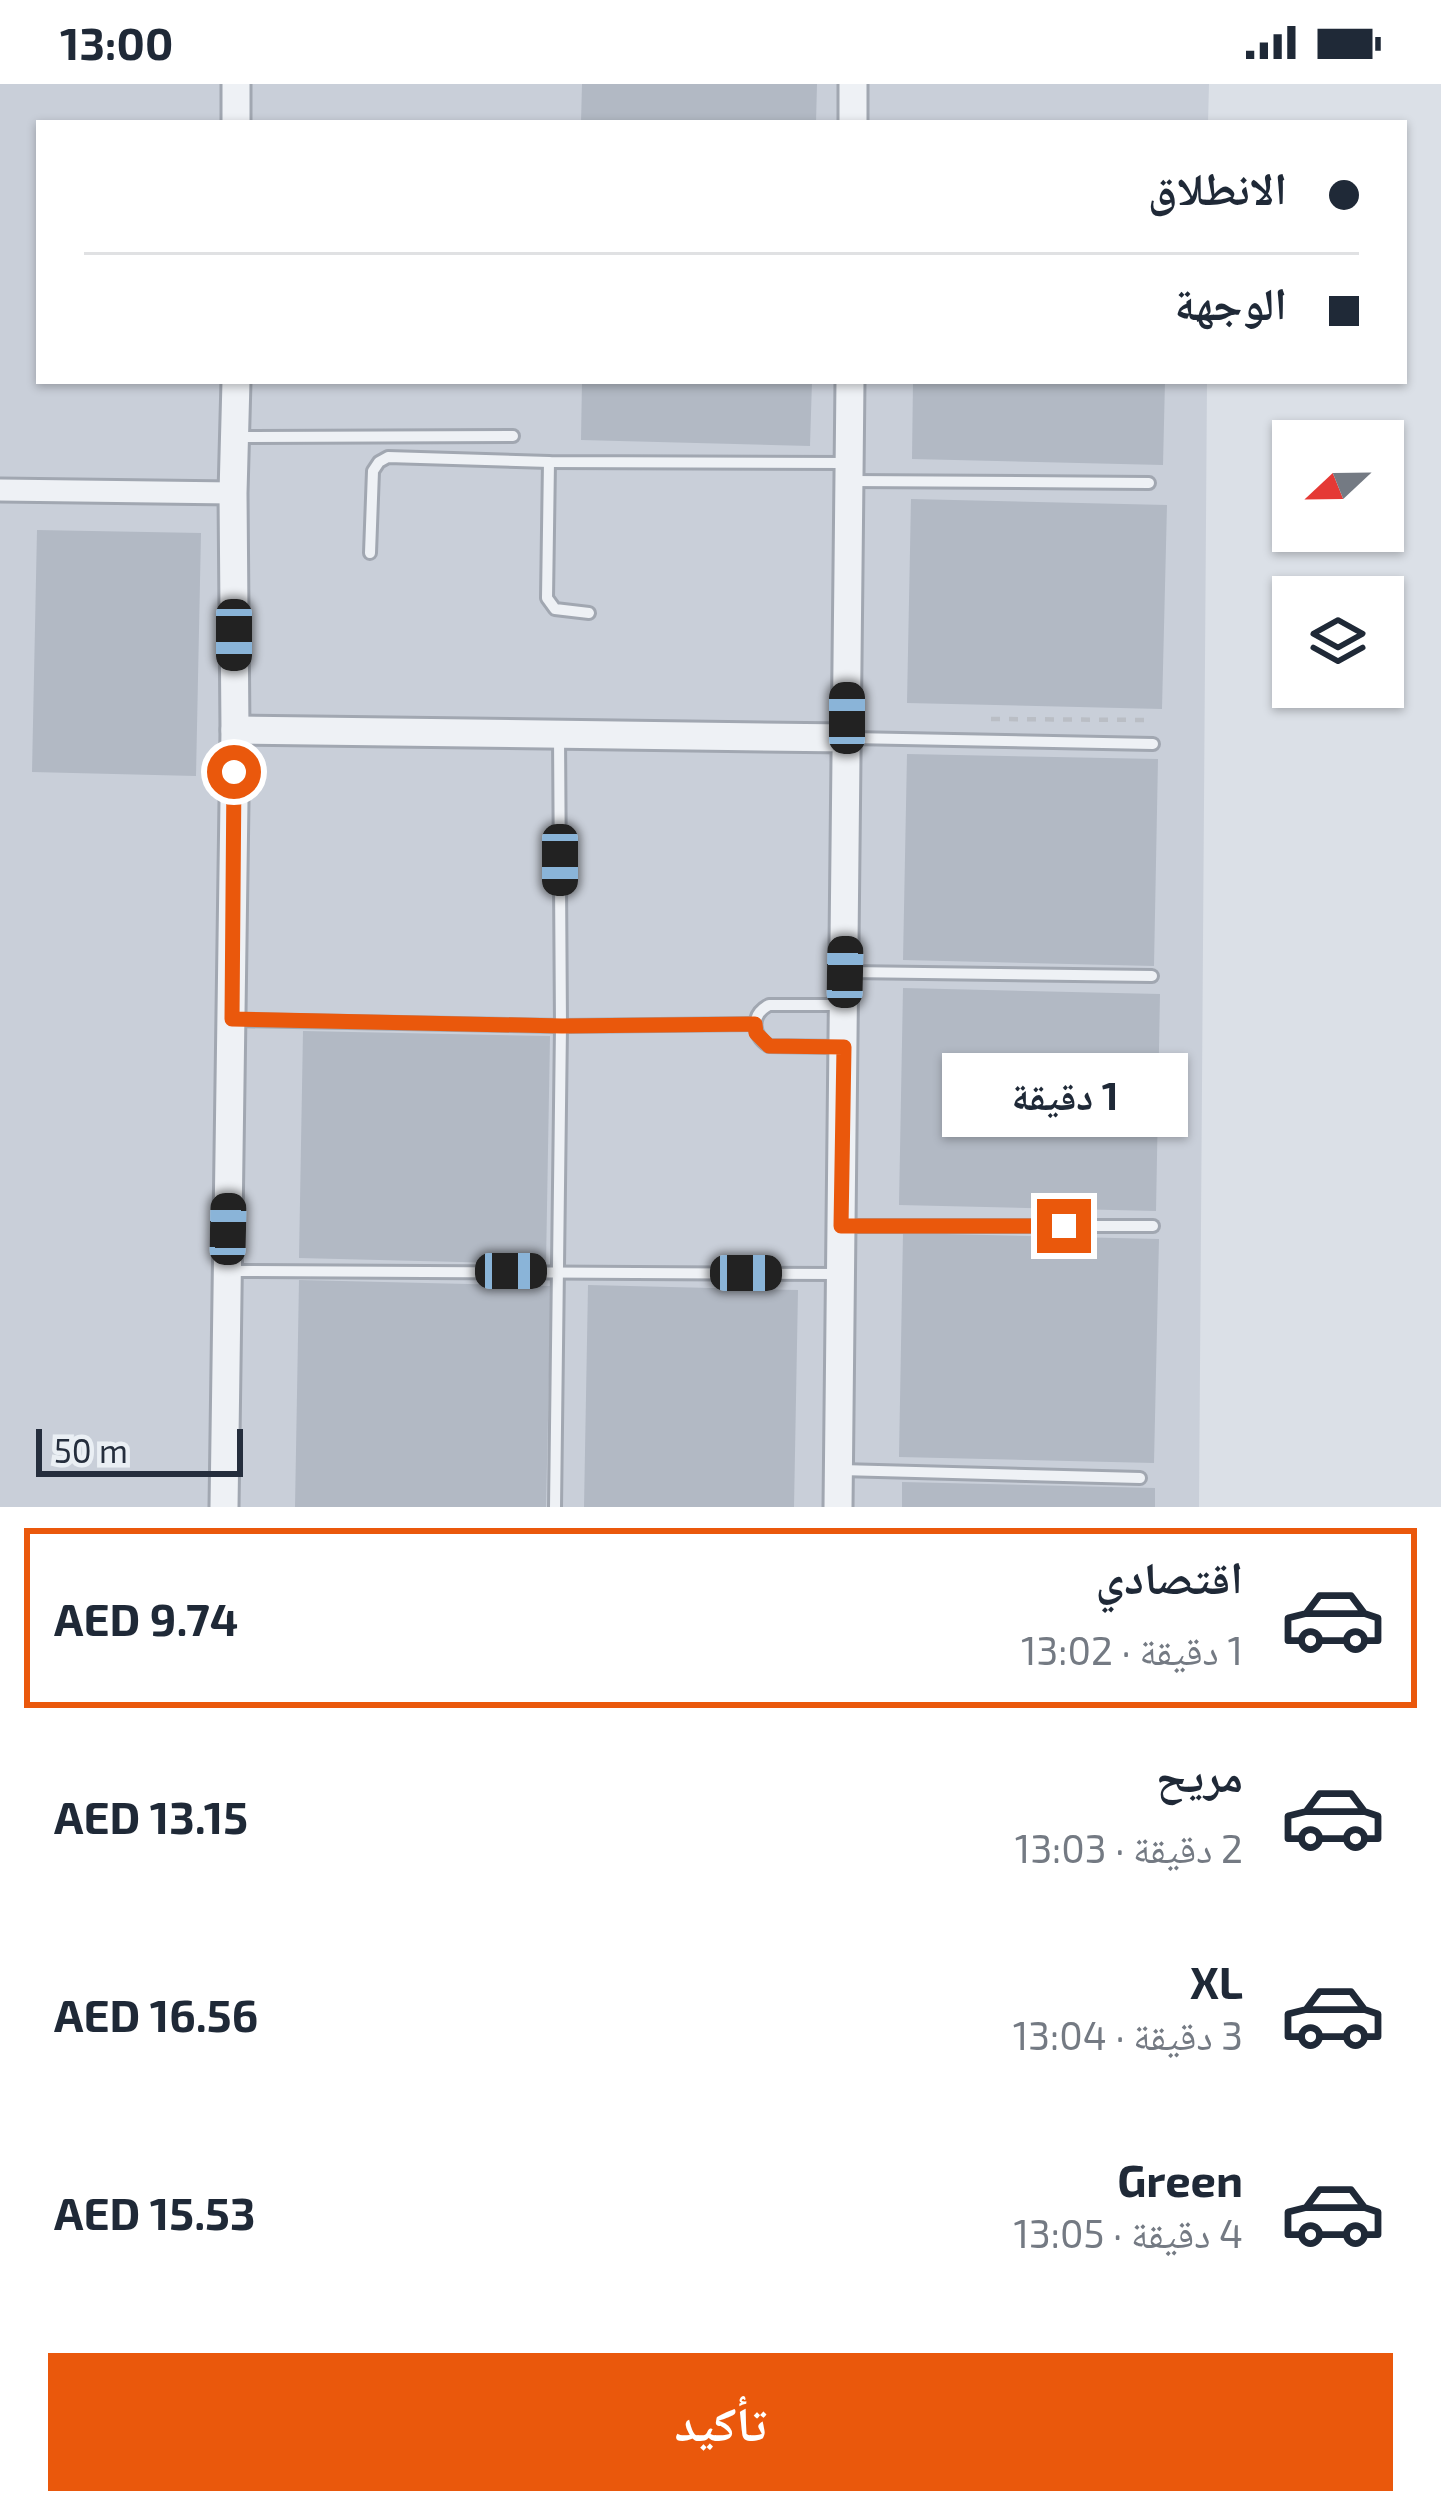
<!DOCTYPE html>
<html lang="ar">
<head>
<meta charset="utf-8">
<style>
	:root { --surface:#fff; --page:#f2f2f3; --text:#1f2937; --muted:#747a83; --line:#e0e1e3; --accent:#ea580c }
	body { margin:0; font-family:"Exo 2","Noto Naskh Arabic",sans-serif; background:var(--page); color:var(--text); direction:rtl; height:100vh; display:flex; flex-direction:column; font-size:45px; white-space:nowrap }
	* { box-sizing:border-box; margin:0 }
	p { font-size:39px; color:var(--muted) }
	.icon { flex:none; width:66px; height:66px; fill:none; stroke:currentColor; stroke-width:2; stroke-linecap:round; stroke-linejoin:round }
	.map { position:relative; height:1423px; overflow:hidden; direction:ltr }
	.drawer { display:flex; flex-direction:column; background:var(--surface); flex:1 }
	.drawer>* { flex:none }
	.guide { position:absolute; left:36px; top:36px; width:1371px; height:264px; border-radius:0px; box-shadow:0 3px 9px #0004; direction:rtl; display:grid; align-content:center; height:264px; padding:0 48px; background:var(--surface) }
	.needle { width:78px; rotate:248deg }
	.controls { position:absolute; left:1272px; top:336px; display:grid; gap:24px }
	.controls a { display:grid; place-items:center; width:132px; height:132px; border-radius:0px; background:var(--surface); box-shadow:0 3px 9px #0004; font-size:60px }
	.scale { position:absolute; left:36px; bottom:30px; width:207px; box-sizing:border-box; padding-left:12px; border:6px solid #252e3d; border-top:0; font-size:33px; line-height:42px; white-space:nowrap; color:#252e3d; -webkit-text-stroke:9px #eaeff4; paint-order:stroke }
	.end { position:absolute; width:54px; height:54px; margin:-27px; border:15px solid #ea580c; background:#fff; box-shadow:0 0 0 6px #fff }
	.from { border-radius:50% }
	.bubble { position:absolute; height:84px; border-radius:0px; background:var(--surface); box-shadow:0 3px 9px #0004; font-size:39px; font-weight:700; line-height:84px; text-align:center; direction:rtl }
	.car { position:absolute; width:36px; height:72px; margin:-36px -18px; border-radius:15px; box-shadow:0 0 9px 3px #0007; background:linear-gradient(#222 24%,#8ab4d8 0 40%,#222 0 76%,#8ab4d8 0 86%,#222 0) }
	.guide b { display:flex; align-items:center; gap:42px; height:114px; font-size:45px }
	.guide b+b { border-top:3px solid var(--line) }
	.guide i { width:30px; height:30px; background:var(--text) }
	ul { padding:21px 0 0; list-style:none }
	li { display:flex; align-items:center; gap:36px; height:180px; margin:0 24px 18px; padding:0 24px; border:6px solid transparent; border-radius:0px }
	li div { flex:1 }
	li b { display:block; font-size:45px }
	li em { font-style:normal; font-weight:700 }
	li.on { border-color:var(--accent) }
	li>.icon { width:108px; height:108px; stroke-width:1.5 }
	.cta { display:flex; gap:24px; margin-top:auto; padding:24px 48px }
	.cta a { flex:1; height:138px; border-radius:0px; background:var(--accent); color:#fff; font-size:48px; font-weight:700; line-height:138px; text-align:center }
	.status { display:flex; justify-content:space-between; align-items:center; height:84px; padding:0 60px; background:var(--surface); direction:ltr }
	.status svg { height:33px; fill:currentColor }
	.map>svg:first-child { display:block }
	.built { fill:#c9cfd9 }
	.building { fill:#b2b9c4 }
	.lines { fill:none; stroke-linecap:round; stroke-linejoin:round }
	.service-casing { stroke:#a1a7b1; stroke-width:16 }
	.minor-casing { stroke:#a1a7b1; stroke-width:27 }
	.tertiary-casing { stroke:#a1a7b1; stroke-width:33 }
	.path { stroke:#babec5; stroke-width:4.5; stroke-dasharray:9 9; stroke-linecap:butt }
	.service { stroke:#eef1f5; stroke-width:10 }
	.minor { stroke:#eef1f5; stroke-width:21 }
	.tertiary { stroke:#eef1f5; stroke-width:27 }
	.route { stroke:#ea580c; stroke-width:15 }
</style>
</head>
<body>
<div class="status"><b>13:00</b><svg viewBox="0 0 49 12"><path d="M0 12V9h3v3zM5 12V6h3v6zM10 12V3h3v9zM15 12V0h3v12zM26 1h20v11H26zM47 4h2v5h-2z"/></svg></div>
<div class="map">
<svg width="1441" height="1423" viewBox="0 0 1441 1423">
	<rect width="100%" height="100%" fill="#dbe0e7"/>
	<!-- built -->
	<polygon class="built" points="0,0 1209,0 1208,39 39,39 39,297 1207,297 1199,1423 0,1423"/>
	<!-- building -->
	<g class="building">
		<polygon points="582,0 817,0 816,39 581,39"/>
		<polygon points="582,297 812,297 810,362 581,356"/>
		<polygon points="913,297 1165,297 1163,381 912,375"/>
		<polygon points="911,415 1167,421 1162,625 907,619"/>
		<polygon points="37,446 201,449 196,692 32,688"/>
		<polygon points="907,670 1158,675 1154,882 903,876"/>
		<polygon points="903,904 1160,910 1156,1127 899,1121"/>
		<polygon points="303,947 550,952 546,1180 299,1174"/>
		<polygon points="903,1149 1159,1155 1154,1379 899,1373"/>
		<polygon points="299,1196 551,1202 546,1423 295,1423"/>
		<polygon points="588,1201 798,1206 794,1423 584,1423"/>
		<polygon points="902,1398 1155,1404 1155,1423 902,1423"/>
	</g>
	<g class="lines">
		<defs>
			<g id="service">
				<polyline points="239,353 513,352"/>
				<polyline points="549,378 547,514 555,525 589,529"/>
				<polyline points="852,397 1149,399"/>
				<polyline points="370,469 373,387 379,378 388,373 549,378 845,379"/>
				<polyline points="851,654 1153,660"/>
				<polyline points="848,888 1152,892"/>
				<path d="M 841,921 L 769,921 C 750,931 752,951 769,962 L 841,963"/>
				<polyline points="235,936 561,942 755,940"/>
				<polyline points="844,1142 1153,1142"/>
				<polyline points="231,1187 837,1190"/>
				<polyline points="841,1386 1140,1394"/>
				<polyline points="555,1423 561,942 559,652"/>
			</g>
			<polyline id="minor" points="0,406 233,409"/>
			<g id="tertiary">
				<polyline points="236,39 236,0"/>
				<polyline points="853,39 853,0"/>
				<polyline points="235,646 848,654"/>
				<polyline points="224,1423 235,646 233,409 236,297"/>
				<polyline points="838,1423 850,297"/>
			</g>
		</defs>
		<!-- service casing -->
		<use href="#service" class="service-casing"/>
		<!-- minor casing -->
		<use href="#minor" class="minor-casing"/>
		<!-- tertiary casing -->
		<use href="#tertiary" class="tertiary-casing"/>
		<!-- path -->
		<polyline class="path" points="991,635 1146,636"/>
		<!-- service -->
		<use href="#service" class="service"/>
		<!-- minor -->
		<use href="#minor" class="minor"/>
		<!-- tertiary -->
		<use href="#tertiary" class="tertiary"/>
	</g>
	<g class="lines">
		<!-- route -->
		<polyline class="route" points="234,688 232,935 562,942 755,940 756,949 769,962 844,963 841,1142 1064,1142"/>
	</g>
</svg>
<div class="controls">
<a><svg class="needle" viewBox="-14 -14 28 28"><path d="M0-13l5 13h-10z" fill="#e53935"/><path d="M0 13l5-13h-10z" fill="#747a83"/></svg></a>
<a><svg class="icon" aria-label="layers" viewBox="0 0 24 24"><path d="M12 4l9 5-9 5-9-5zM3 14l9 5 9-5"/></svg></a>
</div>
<div class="scale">50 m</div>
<i class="end from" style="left:234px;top:688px"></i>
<i class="end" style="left:1064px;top:1142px"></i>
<div class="bubble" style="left:942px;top:969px;width:246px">1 دقيقة</div>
<i class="car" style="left:234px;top:551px;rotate:180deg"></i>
<i class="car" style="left:847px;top:634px;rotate:0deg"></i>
<i class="car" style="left:560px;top:776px;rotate:180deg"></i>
<i class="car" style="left:845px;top:888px;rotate:1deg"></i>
<i class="car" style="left:228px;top:1145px;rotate:1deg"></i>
<i class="car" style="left:511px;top:1187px;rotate:90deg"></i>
<i class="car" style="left:746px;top:1189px;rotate:90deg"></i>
<div class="guide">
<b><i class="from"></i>الانطلاق</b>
<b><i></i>الوجهة</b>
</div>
</div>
<section class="drawer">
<ul>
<li class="on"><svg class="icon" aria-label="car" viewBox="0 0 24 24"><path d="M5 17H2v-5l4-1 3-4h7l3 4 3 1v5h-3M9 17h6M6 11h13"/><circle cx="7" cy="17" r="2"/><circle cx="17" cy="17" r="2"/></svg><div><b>اقتصادي</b><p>1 دقيقة · 13:02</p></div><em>AED 9.74</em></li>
<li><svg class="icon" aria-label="car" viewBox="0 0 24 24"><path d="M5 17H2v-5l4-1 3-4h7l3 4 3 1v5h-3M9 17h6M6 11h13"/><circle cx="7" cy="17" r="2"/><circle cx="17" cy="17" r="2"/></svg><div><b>مريح</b><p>2 دقيقة · 13:03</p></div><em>AED 13.15</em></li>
<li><svg class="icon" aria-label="car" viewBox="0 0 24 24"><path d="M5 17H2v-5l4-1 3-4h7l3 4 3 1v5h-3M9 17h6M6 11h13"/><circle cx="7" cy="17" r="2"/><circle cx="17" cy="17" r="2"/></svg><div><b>XL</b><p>3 دقيقة · 13:04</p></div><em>AED 16.56</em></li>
<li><svg class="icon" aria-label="car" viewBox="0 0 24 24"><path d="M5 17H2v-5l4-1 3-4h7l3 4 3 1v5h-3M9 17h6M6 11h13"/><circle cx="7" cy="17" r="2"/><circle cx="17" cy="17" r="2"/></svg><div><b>Green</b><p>4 دقيقة · 13:05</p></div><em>AED 15.53</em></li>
</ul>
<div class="cta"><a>تأكيد</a></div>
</section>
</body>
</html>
